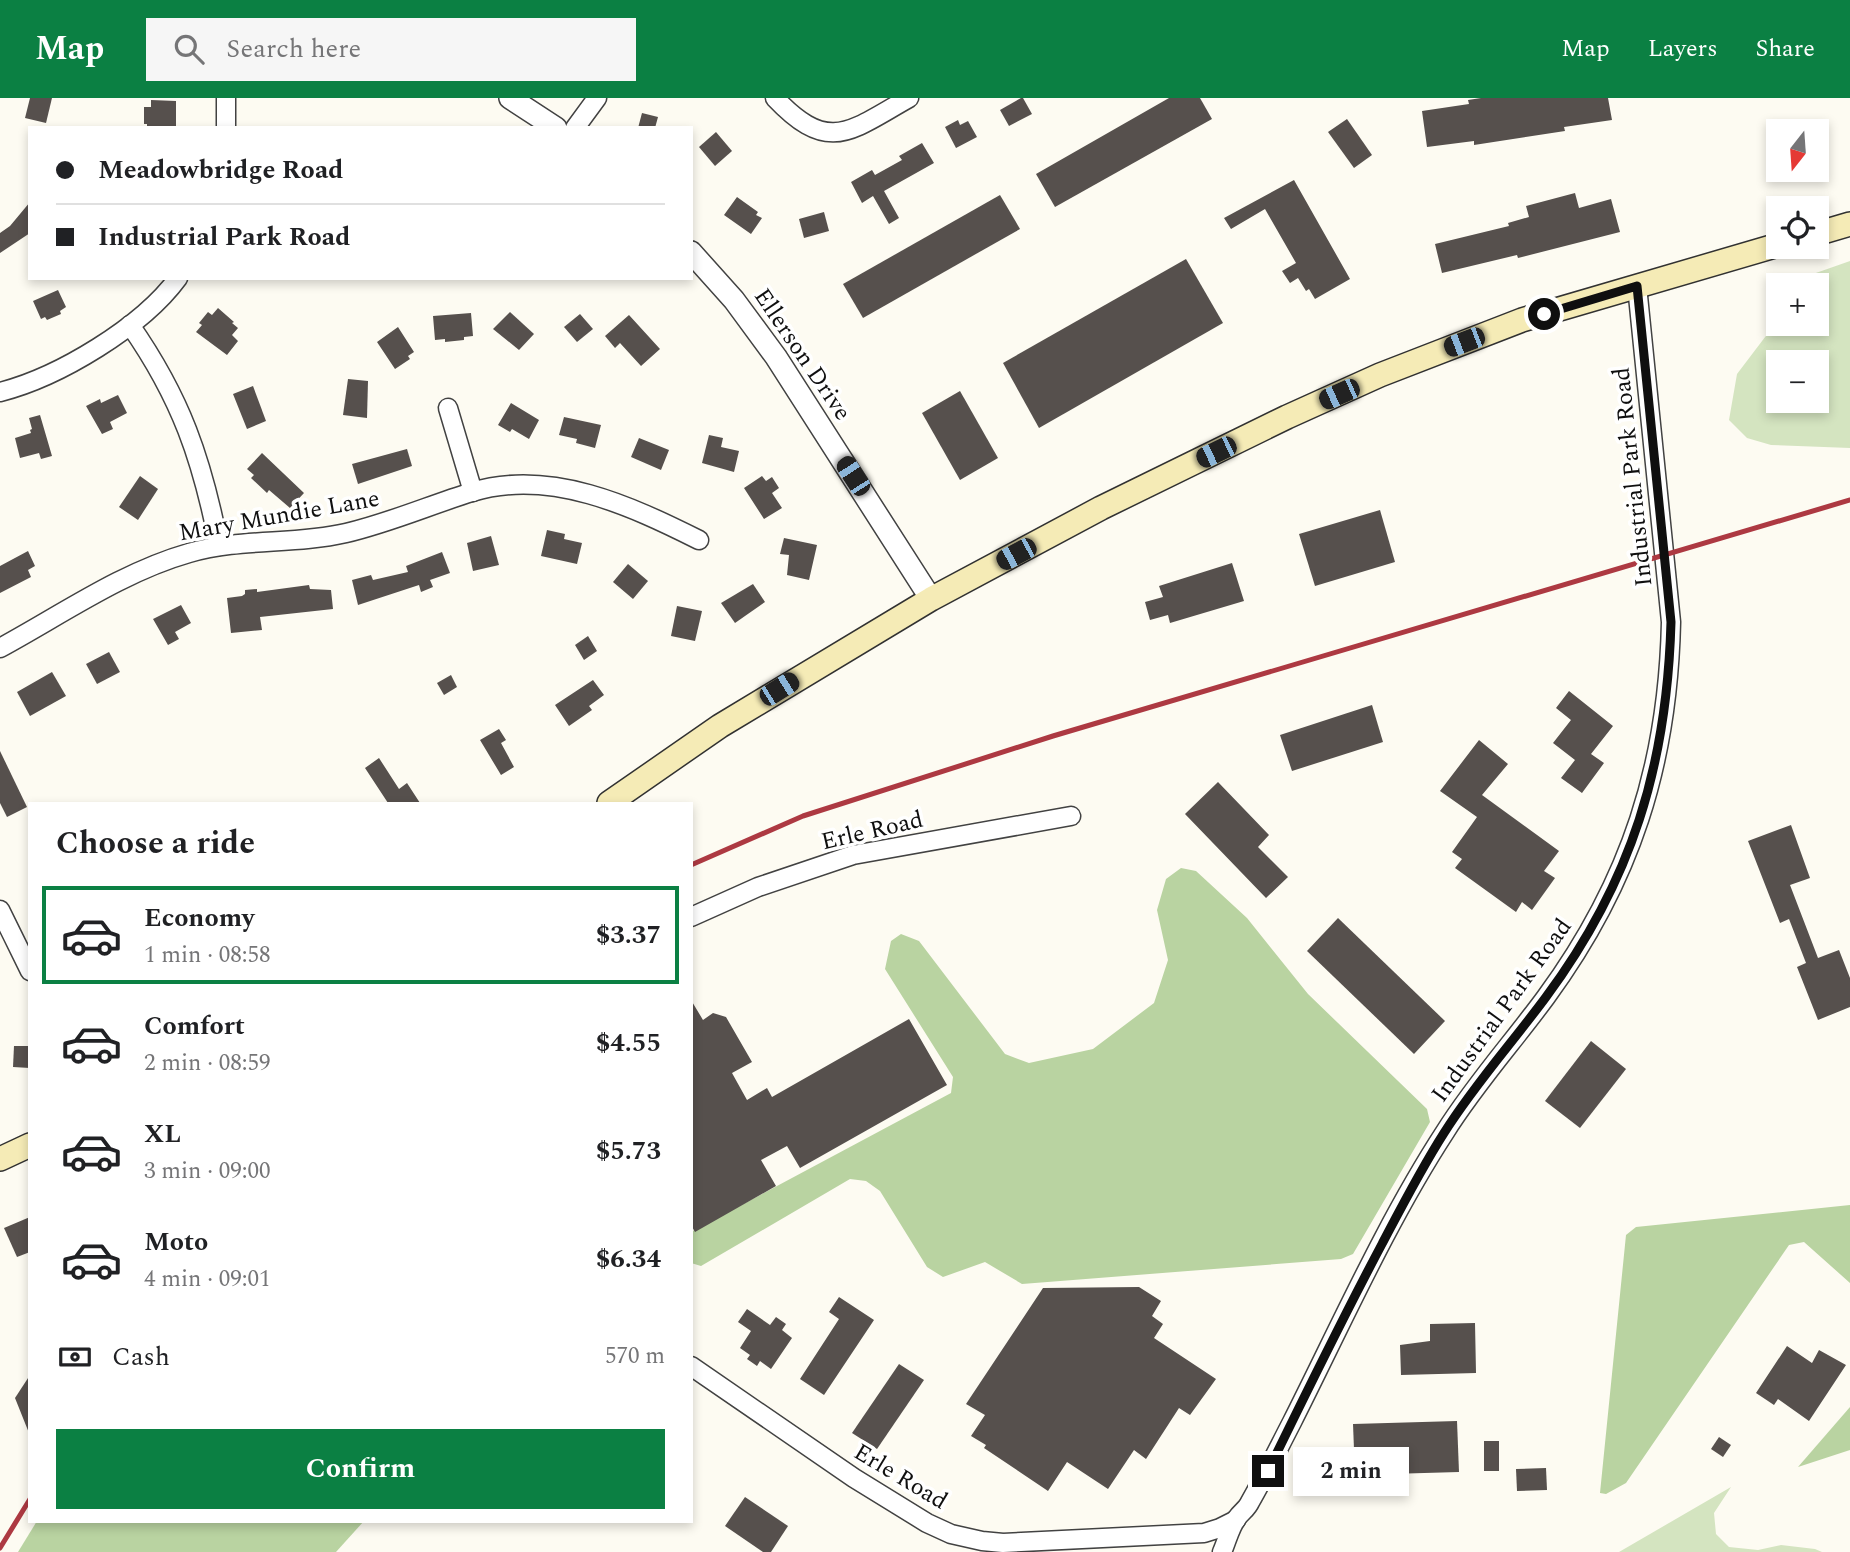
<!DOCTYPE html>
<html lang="en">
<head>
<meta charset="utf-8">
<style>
	:root { --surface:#fff; --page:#f6f6f6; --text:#202124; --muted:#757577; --line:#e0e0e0; --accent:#0b8043 }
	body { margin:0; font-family:Spectral,serif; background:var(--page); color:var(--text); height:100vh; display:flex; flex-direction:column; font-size:26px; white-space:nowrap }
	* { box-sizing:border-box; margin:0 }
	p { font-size:23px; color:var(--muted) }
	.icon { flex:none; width:38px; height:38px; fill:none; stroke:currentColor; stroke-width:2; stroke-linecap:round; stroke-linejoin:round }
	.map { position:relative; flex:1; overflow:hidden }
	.panel { position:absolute; left:28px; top:704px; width:665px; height:721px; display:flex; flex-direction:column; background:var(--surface); border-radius:0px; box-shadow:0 4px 10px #0003 }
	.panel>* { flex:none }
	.banner { position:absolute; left:28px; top:28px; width:665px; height:154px; border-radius:0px; box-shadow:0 4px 10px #0003; display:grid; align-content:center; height:154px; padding:0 28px; background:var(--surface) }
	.needle { width:46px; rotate:197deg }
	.buttons { position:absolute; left:1766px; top:21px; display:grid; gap:14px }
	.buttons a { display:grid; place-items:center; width:63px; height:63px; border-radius:0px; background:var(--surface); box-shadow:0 4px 10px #0003; font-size:35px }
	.end { position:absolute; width:32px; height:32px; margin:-16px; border:9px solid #0f0f0f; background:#fff; box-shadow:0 0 0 4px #fff }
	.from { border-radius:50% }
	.bubble { position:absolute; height:49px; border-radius:0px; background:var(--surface); box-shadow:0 4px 10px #0003; font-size:23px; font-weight:700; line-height:49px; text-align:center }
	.car { position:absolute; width:21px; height:42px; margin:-21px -10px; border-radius:9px; box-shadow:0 0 5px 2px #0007; background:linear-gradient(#222 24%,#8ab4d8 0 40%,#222 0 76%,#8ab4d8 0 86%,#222 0) }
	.banner b { display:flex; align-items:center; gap:24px; height:66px; font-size:26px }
	.banner b+b { border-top:2px solid var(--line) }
	.banner i { width:18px; height:18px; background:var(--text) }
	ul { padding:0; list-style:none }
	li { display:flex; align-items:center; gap:21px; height:98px; margin:0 14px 10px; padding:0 14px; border:4px solid transparent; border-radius:0px }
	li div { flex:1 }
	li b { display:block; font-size:26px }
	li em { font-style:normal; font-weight:700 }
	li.active { border-color:var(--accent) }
	li>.icon { width:63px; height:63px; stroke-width:1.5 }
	h2 { padding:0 28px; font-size:32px; line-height:84px }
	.pay { display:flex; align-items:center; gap:18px; height:77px; padding:0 28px; font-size:26px }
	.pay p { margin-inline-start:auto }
	.button { display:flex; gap:14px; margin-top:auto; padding:14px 28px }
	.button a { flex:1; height:80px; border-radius:0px; background:var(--accent); color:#fff; font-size:28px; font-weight:700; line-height:80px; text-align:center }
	header { display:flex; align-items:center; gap:42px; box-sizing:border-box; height:98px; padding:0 35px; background:var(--accent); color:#fff }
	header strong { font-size:33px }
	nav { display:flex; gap:38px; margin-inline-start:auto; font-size:24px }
	.search { width:490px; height:63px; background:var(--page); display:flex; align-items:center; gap:18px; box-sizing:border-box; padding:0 24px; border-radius:0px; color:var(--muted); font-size:26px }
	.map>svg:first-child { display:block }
	.green { fill:#d4e4c0; fill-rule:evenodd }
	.forest { fill:#b9d3a1 }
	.building { fill:#56504d }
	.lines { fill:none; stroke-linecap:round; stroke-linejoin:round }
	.minor-casing { stroke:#424242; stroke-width:21 }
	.tertiary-casing { stroke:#424242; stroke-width:24 }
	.secondary-casing { stroke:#313131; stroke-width:26 }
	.minor { stroke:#fff; stroke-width:18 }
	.tertiary { stroke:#fff; stroke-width:21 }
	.secondary { stroke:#f5ebb6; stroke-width:23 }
	.rail { stroke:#ad3942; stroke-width:5 }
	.route { stroke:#0f0f0f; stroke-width:9 }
	.labels { text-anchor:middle; stroke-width:7; stroke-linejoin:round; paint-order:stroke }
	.street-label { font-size:24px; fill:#0f0f0f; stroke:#fff }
</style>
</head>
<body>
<header>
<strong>Map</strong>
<div class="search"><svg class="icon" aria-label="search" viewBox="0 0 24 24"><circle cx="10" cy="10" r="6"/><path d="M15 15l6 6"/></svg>Search here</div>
<nav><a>Map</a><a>Layers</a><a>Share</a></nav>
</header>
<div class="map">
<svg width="1850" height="1454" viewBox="0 0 1850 1454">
	<rect width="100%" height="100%" fill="#fdfbf2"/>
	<!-- green -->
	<g class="green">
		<path d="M 1850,163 L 1850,350 L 1771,347 L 1747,340 L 1729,322 L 1737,276 L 1778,222 L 1778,226 L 1816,226 L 1816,187 L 1804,187 L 1813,176 ZM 1778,264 L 1816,264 L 1816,303 L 1778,303 Z"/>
		<polygon points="1731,1389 1714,1415 1716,1436 1729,1449 1758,1452 1781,1447 1815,1451 1822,1454 1619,1454"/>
	</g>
	<!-- forest -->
	<g class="forest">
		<polygon points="1181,770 1196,773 1247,820 1308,896 1427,1011 1430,1024 1353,1156 1341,1161 1022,1186 985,1164 943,1179 927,1169 880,1093 866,1083 850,1081 701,1168 691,1165 691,1134 951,995 953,979 885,871 891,843 901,836 919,843 1005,956 1029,965 1093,951 1154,905 1168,862 1157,812 1166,781"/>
		<polygon points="1850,1107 1850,1185 1804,1144 1789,1147 1626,1385 1606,1396 1600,1395 1626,1137 1636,1129"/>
		<polygon points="1850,1309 1850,1352 1798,1369"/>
		<polygon points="37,1423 364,1423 336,1454 18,1454"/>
	</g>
	<!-- building -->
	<g class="building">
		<polygon points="30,0 52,0 46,25 25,20"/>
		<polygon points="1021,0 1023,0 1032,16 1009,28 1000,12"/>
		<polygon points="1169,0 1200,0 1212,21 1055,109 1036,76"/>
		<polygon points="1481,0 1608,0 1612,22 1564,29 1565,33 1474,47 1474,43 1427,49 1422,13 1469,6 1468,2"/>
		<polygon points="151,2 176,3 176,30 147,30 147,26 144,26 144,9 151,9"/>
		<polygon points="642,15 658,19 655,30 638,30"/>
		<polygon points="1347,21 1372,57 1354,70 1328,34"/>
		<polygon points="958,22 960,27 968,23 977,39 956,50 945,29"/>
		<polygon points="716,34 732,53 715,68 699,49"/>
		<polygon points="922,45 934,65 884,93 899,120 889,126 873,98 862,105 851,84 872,72 875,77 902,62 899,58"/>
		<polygon points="1294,82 1350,181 1315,201 1309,191 1306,193 1298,180 1290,185 1282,173 1296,165 1265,111 1231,131 1224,120"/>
		<polygon points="1575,95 1579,110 1611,101 1620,134 1518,160 1517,157 1442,175 1435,146 1509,128 1508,125 1529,119 1526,108"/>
		<polygon points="1000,97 1020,131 863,220 843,186"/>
		<polygon points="737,99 758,114 756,117 762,120 751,136 724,117"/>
		<polygon points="30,104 30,135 0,155 0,135 10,128"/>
		<polygon points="824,114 829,133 804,140 799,121"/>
		<polygon points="1186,161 1223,225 1039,330 1003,265"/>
		<polygon points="58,192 66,209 60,213 61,216 47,222 45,219 41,221 33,203"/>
		<polygon points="218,210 234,224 232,225 238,230 232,237 238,243 227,257 196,234 202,227 199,225 208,214 212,217"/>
		<polygon points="510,214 534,236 519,252 493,231"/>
		<polygon points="471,215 473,238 464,239 464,242 445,244 445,241 435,242 433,218"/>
		<polygon points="580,216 593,231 577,244 564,229"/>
		<polygon points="629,217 660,251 641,268 620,245 615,250 605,238"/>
		<polygon points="398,229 414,254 408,258 410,261 395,271 377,244"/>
		<polygon points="348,281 368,283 367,320 343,317"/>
		<polygon points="253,288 266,323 247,331 233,296"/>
		<polygon points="960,293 998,360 960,382 922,315"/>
		<polygon points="118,297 127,315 110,324 113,331 102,336 86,308 100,301 101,305"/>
		<polygon points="511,305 539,322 529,341 512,331 510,334 498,327"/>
		<polygon points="40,317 52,358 41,361 39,355 20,360 15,340 31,335 30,332 32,331 29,320"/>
		<polygon points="564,319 601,327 595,350 576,345 577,341 559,337"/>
		<polygon points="709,337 723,340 721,349 739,353 734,374 702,365"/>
		<polygon points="639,340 669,352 661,372 631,359"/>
		<polygon points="407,351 412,368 358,386 352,366"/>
		<polygon points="262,355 304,395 290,410 269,392 267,395 251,380 254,377 247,371"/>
		<polygon points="140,378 158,391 138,422 119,409"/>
		<polygon points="762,378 766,383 772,379 779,390 772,395 782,410 764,421 744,390"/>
		<polygon points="1380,412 1395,464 1315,488 1299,436"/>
		<polygon points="547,432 565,436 564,441 582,445 577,466 541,458"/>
		<polygon points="491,438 499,467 473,473 467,445"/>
		<polygon points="784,440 817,447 809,482 787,477 789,457 780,456"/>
		<polygon points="28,453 35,468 28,472 31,479 0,495 0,468"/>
		<polygon points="442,454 450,475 430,482 433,489 421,494 419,487 358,507 352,482 371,477 373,482 408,474 406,468"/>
		<polygon points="1232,465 1244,503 1170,525 1168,517 1150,522 1145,504 1163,499 1159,488"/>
		<polygon points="628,466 648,483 633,501 613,484"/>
		<polygon points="753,486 765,504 735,525 721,505"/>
		<polygon points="309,487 310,491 331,492 333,511 260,519 262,532 231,535 227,500 242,498 245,496 245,492 257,491 257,494"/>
		<polygon points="181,507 191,525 175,534 179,541 168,547 153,521"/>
		<polygon points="677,508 702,513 695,543 671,538"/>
		<polygon points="588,538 597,553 584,562 575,547"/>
		<polygon points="109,554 120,574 97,586 86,566"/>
		<polygon points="52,574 66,598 30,618 17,594"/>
		<polygon points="451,577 457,589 444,597 437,585"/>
		<polygon points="593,582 604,597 589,608 592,612 569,628 555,607"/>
		<polygon points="1569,593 1613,628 1591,656 1604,665 1582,695 1561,680 1575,662 1553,645 1571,622 1556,610"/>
		<polygon points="1372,607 1383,644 1292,673 1280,637"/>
		<polygon points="499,631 506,642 501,645 514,669 501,677 480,642"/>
		<polygon points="1479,642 1508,666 1482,697 1559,753 1544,773 1555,780 1532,812 1522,804 1516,814 1455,770 1462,761 1452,754 1477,719 1440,693"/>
		<polygon points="0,653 27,709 7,719 0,705"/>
		<polygon points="379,660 399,691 407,685 420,705 388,705 365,670"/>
		<polygon points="1218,684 1269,737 1258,749 1288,779 1266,800 1185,716"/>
		<polygon points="1791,727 1810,780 1790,787 1818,860 1839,852 1850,880 1850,909 1818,922 1797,869 1806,865 1789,821 1780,825 1748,743"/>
		<polygon points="1338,820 1445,923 1414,956 1307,853"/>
		<polygon points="691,902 703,922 713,915 726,919 752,964 732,975 747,1002 767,990 772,999 909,921 947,987 800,1070 787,1048 761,1062 776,1088 695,1134 691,1127"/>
		<polygon points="1591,943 1626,971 1580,1030 1545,1003"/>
		<polygon points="14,948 30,948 30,970 13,969"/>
		<polygon points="30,1119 30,1154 17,1159 4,1130"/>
		<polygon points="1139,1189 1161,1203 1152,1218 1163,1226 1154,1240 1216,1281 1190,1317 1179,1310 1146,1361 1134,1352 1108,1391 1067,1364 1048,1393 984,1350 986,1347 971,1338 985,1317 966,1306 1043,1190"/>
		<polygon points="839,1199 874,1222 824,1297 800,1281 839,1221 829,1214"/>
		<polygon points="747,1211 770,1227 776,1219 786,1226 782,1232 792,1240 771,1271 760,1263 757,1268 747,1261 750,1257 740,1250 751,1233 738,1224"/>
		<polygon points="1475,1225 1476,1275 1401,1277 1400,1247 1430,1243 1430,1226"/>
		<polygon points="1787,1248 1812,1265 1819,1252 1846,1267 1809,1323 1778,1301 1774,1307 1756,1295"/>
		<polygon points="899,1266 924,1282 877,1351 852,1335"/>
		<polygon points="30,1277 30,1335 29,1335 15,1300"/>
		<polygon points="1457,1323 1459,1374 1355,1377 1353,1326"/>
		<polygon points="1719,1339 1731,1347 1723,1359 1711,1351"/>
		<rect x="1484" y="1343" width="15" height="30"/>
		<polygon points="1546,1370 1547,1392 1517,1393 1516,1371"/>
		<polygon points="745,1399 788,1428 771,1454 763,1454 725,1428"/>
	</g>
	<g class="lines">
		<defs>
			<g id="minor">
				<path d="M 775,0 C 829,57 850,33 909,0"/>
				<polyline points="226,30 226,0"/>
				<polyline points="575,30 597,0"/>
				<path d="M 130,227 C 181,300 202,361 219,448"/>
				<path d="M 0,294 C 59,279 142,229 178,180"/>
				<polyline points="448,310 473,394"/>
				<path d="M 0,550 C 61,517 122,474 189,455 C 240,440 294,447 346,435 C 389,425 430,407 472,394 C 550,370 631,408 699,442"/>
				<polyline points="0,812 30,873"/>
				<polyline points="691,819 758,789 853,757 1071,718"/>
				<polyline points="691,1268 854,1380 927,1425 951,1436 982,1443 1003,1445 1204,1435 1220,1430 1236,1422"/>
				<path d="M 1222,1454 C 1227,1443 1230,1429 1237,1420 C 1241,1414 1247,1411 1250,1404 C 1265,1378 1278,1351 1292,1324 C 1340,1229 1387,1123 1445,1034 C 1475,986 1513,944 1546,899 C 1631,783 1668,666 1671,524 L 1637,188"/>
			</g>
			<g id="tertiary">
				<polyline points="510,0 556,30"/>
				<polyline points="691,154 734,202 776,259 931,501"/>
			</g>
			<g id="secondary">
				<polyline points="1816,136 1850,126"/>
				<polyline points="609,705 720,628 931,501 1101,410 1287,319 1380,277 1522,222 1778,147"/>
				<polyline points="0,1061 30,1047"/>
			</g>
		</defs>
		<!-- minor casing -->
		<use href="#minor" class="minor-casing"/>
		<!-- tertiary casing -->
		<use href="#tertiary" class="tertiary-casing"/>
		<!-- secondary casing -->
		<use href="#secondary" class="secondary-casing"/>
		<!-- minor -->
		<use href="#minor" class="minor"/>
		<!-- tertiary -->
		<use href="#tertiary" class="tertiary"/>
		<!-- secondary -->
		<use href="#secondary" class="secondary"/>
		<!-- rail -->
		<g class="rail">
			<polyline points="691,767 803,718 1053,638 1850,402"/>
			<polyline points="0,1450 30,1401"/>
		</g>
	</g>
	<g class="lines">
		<!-- route -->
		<path class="route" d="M 1268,1373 C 1305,1297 1342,1221 1382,1146 C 1402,1108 1421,1071 1444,1035 C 1474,987 1512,945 1546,899 C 1632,783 1667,667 1671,524 L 1637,188 L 1544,216"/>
	</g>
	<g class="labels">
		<!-- street labels -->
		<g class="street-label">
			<text transform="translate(803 256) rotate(56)" y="8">Ellerson Drive</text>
			<text transform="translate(1632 379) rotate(-96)" y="8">Industrial Park Road</text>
			<text transform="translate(279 417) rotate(-10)" y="8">Mary Mundie Lane</text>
			<text transform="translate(872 732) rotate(-13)" y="8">Erle Road</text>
			<text transform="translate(1501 912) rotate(-54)" y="8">Industrial Park Road</text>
			<text transform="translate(901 1378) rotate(31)" y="8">Erle Road</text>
		</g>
	</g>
</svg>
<div class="buttons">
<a><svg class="needle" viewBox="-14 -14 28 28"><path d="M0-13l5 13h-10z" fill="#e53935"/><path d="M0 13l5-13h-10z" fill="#757577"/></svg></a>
<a><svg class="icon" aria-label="locate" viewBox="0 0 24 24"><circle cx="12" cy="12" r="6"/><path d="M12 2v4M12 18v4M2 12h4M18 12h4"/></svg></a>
<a>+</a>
<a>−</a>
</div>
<i class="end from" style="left:1544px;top:216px"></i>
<i class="end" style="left:1268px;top:1373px"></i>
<div class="bubble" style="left:1293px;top:1349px;width:116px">2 min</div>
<i class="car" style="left:1464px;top:244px;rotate:249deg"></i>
<i class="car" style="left:1339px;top:296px;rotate:246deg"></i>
<i class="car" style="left:1216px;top:354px;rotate:244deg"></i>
<i class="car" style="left:853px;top:378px;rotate:327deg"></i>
<i class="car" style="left:1016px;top:456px;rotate:242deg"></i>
<i class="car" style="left:779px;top:591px;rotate:58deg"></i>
<div class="banner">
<b><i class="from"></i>Meadowbridge Road</b>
<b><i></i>Industrial Park Road</b>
</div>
<section class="panel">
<h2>Choose a ride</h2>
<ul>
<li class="active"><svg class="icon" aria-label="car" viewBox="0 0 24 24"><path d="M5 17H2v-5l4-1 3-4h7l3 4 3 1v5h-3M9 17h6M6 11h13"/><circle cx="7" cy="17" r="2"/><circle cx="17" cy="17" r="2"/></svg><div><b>Economy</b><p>1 min · 08:58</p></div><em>$3.37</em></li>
<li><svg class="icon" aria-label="car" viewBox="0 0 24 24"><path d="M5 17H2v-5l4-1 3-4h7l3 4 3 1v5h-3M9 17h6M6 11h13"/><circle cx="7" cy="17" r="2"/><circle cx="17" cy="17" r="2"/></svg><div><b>Comfort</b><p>2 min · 08:59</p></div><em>$4.55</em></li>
<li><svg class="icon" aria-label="car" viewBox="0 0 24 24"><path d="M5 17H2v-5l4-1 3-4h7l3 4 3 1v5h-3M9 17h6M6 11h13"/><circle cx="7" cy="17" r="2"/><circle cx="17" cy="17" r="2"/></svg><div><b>XL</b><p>3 min · 09:00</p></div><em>$5.73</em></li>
<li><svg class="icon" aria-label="car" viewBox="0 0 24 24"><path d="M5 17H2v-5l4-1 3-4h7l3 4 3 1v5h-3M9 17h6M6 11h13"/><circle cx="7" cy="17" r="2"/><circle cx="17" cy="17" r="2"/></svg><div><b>Moto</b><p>4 min · 09:01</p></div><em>$6.34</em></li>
</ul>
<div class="pay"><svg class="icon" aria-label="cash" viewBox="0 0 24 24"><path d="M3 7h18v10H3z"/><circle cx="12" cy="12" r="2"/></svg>Cash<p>570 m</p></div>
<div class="button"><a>Confirm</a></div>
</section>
</div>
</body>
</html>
